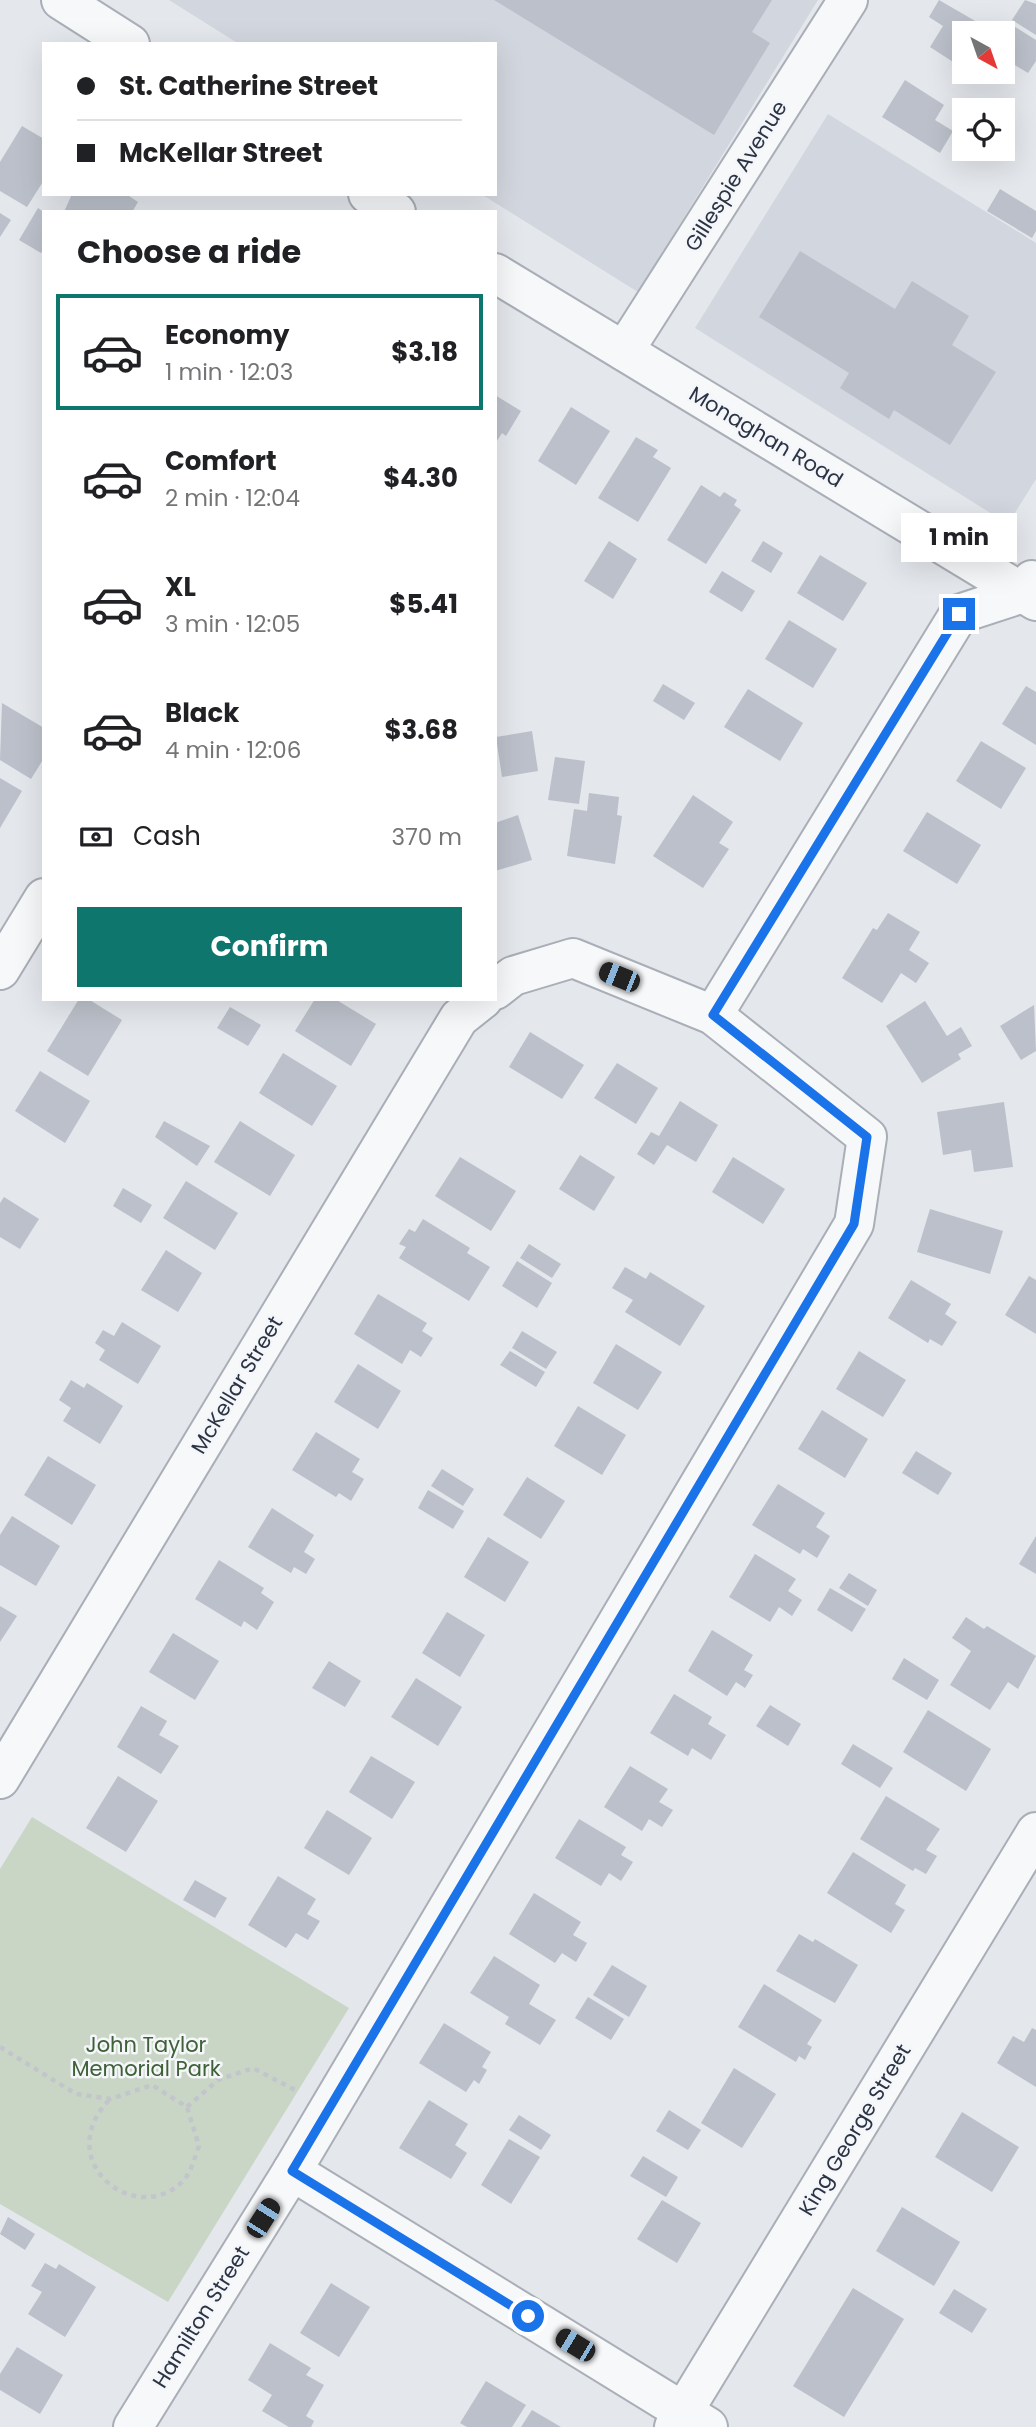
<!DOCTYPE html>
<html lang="en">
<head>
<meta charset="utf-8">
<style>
	:root { --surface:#fff; --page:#f6f6f6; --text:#202124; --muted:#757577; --line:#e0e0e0; --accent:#0f766e }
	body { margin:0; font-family:Poppins,sans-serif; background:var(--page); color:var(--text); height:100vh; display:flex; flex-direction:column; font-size:26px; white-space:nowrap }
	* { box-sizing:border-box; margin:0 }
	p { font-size:23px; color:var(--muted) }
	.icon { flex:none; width:38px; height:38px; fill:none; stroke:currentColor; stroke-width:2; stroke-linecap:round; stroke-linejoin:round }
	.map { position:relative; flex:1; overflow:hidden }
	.panel { position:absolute; left:42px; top:210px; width:455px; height:791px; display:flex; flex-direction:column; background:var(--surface); border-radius:0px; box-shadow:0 7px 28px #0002 }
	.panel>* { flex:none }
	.banner { position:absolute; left:42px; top:42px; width:455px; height:154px; border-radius:0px; box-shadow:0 7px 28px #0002; display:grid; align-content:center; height:154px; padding:0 35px; background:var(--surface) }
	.needle { width:46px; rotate:140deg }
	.tools { position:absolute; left:952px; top:21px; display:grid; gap:14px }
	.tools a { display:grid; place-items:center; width:63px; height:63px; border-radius:0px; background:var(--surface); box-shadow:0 7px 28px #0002; font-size:35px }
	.end { position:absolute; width:32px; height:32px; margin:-16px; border:9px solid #1a73e8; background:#fff; box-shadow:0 0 0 4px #fff }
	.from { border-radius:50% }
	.bubble { position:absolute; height:49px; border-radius:0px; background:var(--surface); box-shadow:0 7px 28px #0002; font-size:23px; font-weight:700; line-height:49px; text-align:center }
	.car { position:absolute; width:21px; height:42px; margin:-21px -10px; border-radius:9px; box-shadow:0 0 5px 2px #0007; background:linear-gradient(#222 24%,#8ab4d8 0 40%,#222 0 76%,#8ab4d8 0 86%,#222 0) }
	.banner b { display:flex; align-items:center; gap:24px; height:66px; font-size:26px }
	.banner b+b { border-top:2px solid var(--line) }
	.banner i { width:18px; height:18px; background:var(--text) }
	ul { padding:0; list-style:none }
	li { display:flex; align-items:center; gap:21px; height:116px; margin:0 14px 10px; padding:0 21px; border:4px solid transparent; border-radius:0px }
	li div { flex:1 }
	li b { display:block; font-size:26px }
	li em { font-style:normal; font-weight:700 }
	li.current { border-color:var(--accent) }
	li>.icon { width:63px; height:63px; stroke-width:1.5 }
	h2 { padding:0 35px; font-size:32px; line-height:84px }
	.pay { display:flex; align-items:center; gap:18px; height:77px; padding:0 35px; font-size:26px }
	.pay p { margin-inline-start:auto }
	.cta { display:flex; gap:14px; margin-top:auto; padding:14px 35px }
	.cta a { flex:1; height:80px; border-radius:0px; background:var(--accent); color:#fff; font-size:28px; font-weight:700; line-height:80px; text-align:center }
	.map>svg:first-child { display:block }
	.built { fill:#d2d6de }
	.green { fill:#c9d6c5 }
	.building { fill:#bbc0ca }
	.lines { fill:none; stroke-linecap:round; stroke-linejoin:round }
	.minor-casing { stroke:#a9aeb7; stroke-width:42 }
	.path { stroke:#c2c5cb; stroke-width:4.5; stroke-dasharray:5 5; stroke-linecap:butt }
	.minor { stroke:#f7f8fa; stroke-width:38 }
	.route { stroke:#1a73e8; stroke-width:9 }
	.labels { text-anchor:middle; stroke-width:5; stroke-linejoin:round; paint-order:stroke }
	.street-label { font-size:21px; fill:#2b3445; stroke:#f4f6f9 }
	.park-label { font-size:21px; fill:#3f6138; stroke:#f4f6f9 }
</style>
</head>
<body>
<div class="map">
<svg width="1036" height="2427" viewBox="0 0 1036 2427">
	<rect width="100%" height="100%" fill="#e4e7ec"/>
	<!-- built -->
	<g class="built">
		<polygon points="169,0 818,0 638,292 481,194 495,194 495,44 239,44"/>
		<polygon points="828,114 1036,243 1036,479 1008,524 695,328"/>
	</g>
	<!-- green -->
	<polygon class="green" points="32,1817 349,2008 168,2302 0,2204 0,1869"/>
	<!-- building -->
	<g class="building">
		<polygon points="494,0 772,0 752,32 770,43 714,135"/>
		<polygon points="939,0 989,29 987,33 964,33 964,69 930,47 943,26 929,17"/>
		<polygon points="1025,0 1036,4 1036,35 1012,20"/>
		<polygon points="1012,25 1036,40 1036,61 1028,73 1003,58 1003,40"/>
		<polygon points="905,80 944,105 935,120 953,131 940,153 882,117"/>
		<polygon points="22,126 44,139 44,180 27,207 0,191 0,162"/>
		<polygon points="1000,189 1036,211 1036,231 1032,238 987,211"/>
		<polygon points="72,194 126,194 138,202 132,212 64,212"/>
		<polygon points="38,208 44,212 44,248 41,253 19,240"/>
		<polygon points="0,213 11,220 0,237"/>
		<polygon points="800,251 895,309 912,281 969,316 952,345 996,372 950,445 894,410 889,419 840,388 849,373 759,317"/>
		<polygon points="495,395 521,411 506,436 502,433 495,444"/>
		<polygon points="571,407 610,431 576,485 538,461"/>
		<polygon points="636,437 658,450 653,457 671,468 638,522 598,498"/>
		<polygon points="701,485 720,497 724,492 737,500 734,505 741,510 706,564 667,540"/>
		<polygon points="609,541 637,559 613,599 584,581"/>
		<polygon points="763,541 783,553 771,573 751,561"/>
		<polygon points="820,555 867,583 843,621 797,593"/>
		<polygon points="722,571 755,591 742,612 709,592"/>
		<polygon points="789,620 837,649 813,688 765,659"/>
		<polygon points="663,684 695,703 684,720 653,701"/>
		<polygon points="1026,686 1036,692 1036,745 1002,724"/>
		<polygon points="748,689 803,723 780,761 724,727"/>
		<polygon points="2,703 44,728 44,758 31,779 0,760"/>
		<polygon points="532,731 538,771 502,777 496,737"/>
		<polygon points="981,741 1026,768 1001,809 956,781"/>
		<polygon points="555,757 585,761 579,804 548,800"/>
		<polygon points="0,778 22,791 0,828"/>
		<polygon points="589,793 619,797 617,815 622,816 615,864 567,856 574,809 587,811"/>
		<polygon points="693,795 733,822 719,843 729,849 703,888 653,856"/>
		<polygon points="927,812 981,845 957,884 903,851"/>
		<polygon points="518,815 532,860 495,871 495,823"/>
		<polygon points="888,913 920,932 909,950 929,963 916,983 901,973 882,1003 842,978 873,928 877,930"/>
		<polygon points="79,999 88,999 122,1020 88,1076 47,1051"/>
		<polygon points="315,999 335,999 376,1024 351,1066 295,1031"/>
		<polygon points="925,1001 947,1036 961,1027 972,1046 958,1054 961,1059 922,1083 886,1026"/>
		<polygon points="1034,1005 1036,1051 1021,1060 1000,1026"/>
		<polygon points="230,1007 261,1025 248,1046 217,1028"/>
		<polygon points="530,1032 584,1065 562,1099 509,1067"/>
		<polygon points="283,1053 337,1086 312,1126 259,1093"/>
		<polygon points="617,1063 658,1088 636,1124 594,1098"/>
		<polygon points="40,1071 90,1101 65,1143 15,1111"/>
		<polygon points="680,1101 718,1125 696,1162 667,1145 654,1165 637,1154 651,1132 659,1136"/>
		<polygon points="1004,1102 1013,1167 974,1172 971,1150 943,1155 937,1112"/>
		<polygon points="164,1121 210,1146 197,1166 155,1137"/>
		<polygon points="240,1121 295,1155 270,1196 214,1162"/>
		<polygon points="580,1155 615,1177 594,1211 559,1189"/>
		<polygon points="460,1157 516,1191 491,1231 435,1196"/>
		<polygon points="733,1157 785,1189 763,1224 712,1192"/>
		<polygon points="186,1181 238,1213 215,1250 163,1218"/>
		<polygon points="123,1188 152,1205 141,1223 113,1206"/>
		<polygon points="4,1197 39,1219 20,1249 0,1237 0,1203"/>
		<polygon points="930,1209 1003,1231 990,1274 917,1252"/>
		<polygon points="423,1219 470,1248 467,1253 490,1267 469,1301 399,1258 406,1247 399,1244 409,1229 415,1232"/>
		<polygon points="529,1244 561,1264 552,1278 520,1258"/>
		<polygon points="166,1250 202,1273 178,1312 141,1290"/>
		<polygon points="517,1261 552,1283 537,1308 502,1286"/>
		<polygon points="625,1267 646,1279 650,1272 705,1306 680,1346 625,1312 633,1300 612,1288"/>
		<polygon points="1029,1276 1036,1280 1036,1334 1005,1315"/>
		<polygon points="911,1280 951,1304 945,1314 957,1322 942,1346 930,1339 928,1343 888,1318"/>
		<polygon points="378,1294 427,1323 422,1331 433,1338 421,1357 410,1350 402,1364 354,1334"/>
		<polygon points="122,1322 161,1346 138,1384 99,1360 105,1350 95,1343 103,1330 114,1336"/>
		<polygon points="522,1331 557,1352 546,1369 512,1348"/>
		<polygon points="616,1344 662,1372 638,1410 593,1383"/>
		<polygon points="510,1351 545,1372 536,1387 500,1365"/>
		<polygon points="859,1351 906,1380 883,1417 836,1389"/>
		<polygon points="358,1364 401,1391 378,1429 334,1402"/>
		<polygon points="71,1380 84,1388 87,1383 123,1406 100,1444 63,1421 71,1408 59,1400"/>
		<polygon points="578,1406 626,1435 602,1475 554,1446"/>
		<polygon points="822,1410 868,1439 845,1478 798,1449"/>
		<polygon points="316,1432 360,1459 352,1472 364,1479 351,1501 339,1493 336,1497 292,1470"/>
		<polygon points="916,1451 952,1473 938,1495 902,1473"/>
		<polygon points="48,1456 96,1485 72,1525 24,1495"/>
		<polygon points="442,1469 474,1489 463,1506 431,1486"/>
		<polygon points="527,1477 565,1501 541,1539 503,1515"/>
		<polygon points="778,1484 825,1513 816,1527 830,1536 817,1558 803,1549 800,1554 752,1525"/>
		<polygon points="428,1490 464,1511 453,1529 418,1508"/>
		<polygon points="272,1508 314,1535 304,1552 315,1559 306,1574 294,1567 291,1573 248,1547"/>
		<polygon points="12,1516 60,1546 36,1586 0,1565 0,1535"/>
		<polygon points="1036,1536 1036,1574 1019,1564"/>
		<polygon points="488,1537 529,1562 505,1602 464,1577"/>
		<polygon points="755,1554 796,1579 788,1591 802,1600 792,1616 779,1607 770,1622 729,1597"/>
		<polygon points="219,1560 264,1588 261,1593 274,1602 257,1630 244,1621 241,1627 195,1599"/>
		<polygon points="849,1573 877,1590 868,1606 839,1588"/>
		<polygon points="830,1588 866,1609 852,1632 817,1610"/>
		<polygon points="0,1606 17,1616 0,1642"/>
		<polygon points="447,1612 485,1635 460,1677 422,1653"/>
		<polygon points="966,1617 984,1629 987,1626 1036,1656 1018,1689 1008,1682 990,1710 950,1685 971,1651 952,1638"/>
		<polygon points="712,1630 753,1655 744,1670 753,1675 745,1688 736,1682 727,1696 688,1671"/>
		<polygon points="173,1633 219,1661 195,1700 149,1672"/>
		<polygon points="904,1658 939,1680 927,1700 892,1679"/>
		<polygon points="329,1661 361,1681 345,1707 312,1688"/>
		<polygon points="416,1678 462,1707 438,1746 391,1717"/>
		<polygon points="674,1694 712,1717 708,1724 726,1735 711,1760 692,1748 688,1756 650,1733"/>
		<polygon points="770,1705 801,1724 788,1746 756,1726"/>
		<polygon points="141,1706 167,1721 159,1735 179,1746 161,1774 117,1747"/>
		<polygon points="928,1710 991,1749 966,1791 903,1752"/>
		<polygon points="853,1744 893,1768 880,1788 841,1764"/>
		<polygon points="371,1756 415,1782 392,1819 349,1792"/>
		<polygon points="630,1766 668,1789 659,1802 673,1810 662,1827 649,1819 642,1831 604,1807"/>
		<polygon points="118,1776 158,1801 126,1852 86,1828"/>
		<polygon points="886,1796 940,1829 926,1850 937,1856 926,1874 915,1868 913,1871 860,1839"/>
		<polygon points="327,1810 372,1838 349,1875 304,1848"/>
		<polygon points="579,1819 626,1847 621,1855 633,1862 621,1881 609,1873 601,1886 555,1858"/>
		<polygon points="853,1852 906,1885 895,1904 905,1910 891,1933 827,1893"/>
		<polygon points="278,1876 316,1899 307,1914 320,1921 308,1940 296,1933 286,1948 248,1925"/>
		<polygon points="195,1880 227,1898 215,1918 183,1900"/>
		<polygon points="534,1893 581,1922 573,1935 587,1943 576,1962 562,1953 555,1963 509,1934"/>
		<polygon points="799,1934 813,1942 815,1939 858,1965 835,2003 776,1971"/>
		<polygon points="494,1956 540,1985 529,2004 556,2020 540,2045 505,2024 509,2017 470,1993"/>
		<polygon points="612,1965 647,1986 629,2017 593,1995"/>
		<polygon points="764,1984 822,2020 807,2044 812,2047 805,2060 799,2056 796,2062 738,2027"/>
		<polygon points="588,1997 624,2019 611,2040 575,2018"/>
		<polygon points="444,2023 491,2052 482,2067 487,2070 479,2084 474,2080 466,2092 419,2063"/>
		<polygon points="1032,2028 1036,2030 1036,2087 997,2063 1013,2036 1024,2042"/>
		<polygon points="734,2068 776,2094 742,2148 701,2123"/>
		<polygon points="429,2100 468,2124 455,2145 467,2153 451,2179 399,2148"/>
		<polygon points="669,2110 701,2130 688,2150 656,2131"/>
		<polygon points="962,2112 1019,2147 992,2192 935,2157"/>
		<polygon points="519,2115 551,2135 541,2150 509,2130"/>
		<polygon points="509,2139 540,2157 511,2204 481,2185"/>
		<polygon points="643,2156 678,2177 666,2197 630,2176"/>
		<polygon points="662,2200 701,2223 677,2263 637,2239"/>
		<polygon points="902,2207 960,2242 934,2286 876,2251"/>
		<polygon points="8,2217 35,2234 25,2250 0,2234"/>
		<polygon points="45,2263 56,2269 59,2264 96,2287 65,2337 28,2314 42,2292 31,2286"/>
		<polygon points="331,2283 370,2307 339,2357 300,2333"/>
		<polygon points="853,2288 904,2319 844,2417 793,2386"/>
		<polygon points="954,2289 987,2309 972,2333 939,2313"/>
		<polygon points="270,2343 311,2368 306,2375 324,2385 306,2416 314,2421 311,2427 289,2427 262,2411 272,2395 248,2380"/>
		<polygon points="17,2347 63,2375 40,2414 0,2390 0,2374"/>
		<polygon points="486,2381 526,2405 512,2427 467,2427 460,2423"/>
		<polygon points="532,2410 561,2427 521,2427"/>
	</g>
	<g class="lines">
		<defs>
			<g id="minor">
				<polyline points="61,0 130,44"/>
				<polyline points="368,194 396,212"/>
				<polyline points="495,273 1036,601"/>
				<polyline points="624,351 848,0"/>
				<polyline points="0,970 44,898"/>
				<polyline points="713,1015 959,614 1023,593 1032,580"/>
				<polyline points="0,1779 459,1018 483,999"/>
				<polyline points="292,2171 708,2427"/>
				<polyline points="133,2427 292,2171 854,1224 867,1137 713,1015 573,958 513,976 495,990"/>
				<polyline points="674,2427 1036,1832"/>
			</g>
		</defs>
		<!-- minor casing -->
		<use href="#minor" class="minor-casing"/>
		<!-- path -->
		<g class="path">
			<path d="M 0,2047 L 76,2094 L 110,2099 L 152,2085 L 187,2107 L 199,2146 C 195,2156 191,2173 183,2181 C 135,2229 50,2160 110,2099"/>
			<polyline points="187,2107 218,2080 253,2068 297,2091"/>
		</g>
		<!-- minor -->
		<use href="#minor" class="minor"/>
	</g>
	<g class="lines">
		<!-- route -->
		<polyline class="route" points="528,2316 292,2171 854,1224 867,1137 713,1015 959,614"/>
	</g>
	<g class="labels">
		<!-- street labels -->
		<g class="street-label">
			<text transform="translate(736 176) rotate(-58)" y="7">Gillespie Avenue</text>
			<text transform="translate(766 437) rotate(31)" y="7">Monaghan Road</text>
			<text transform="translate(237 1385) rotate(-59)" y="7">McKellar Street</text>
			<text transform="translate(855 2130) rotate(-59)" y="7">King George Street</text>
			<text transform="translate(201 2317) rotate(-58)" y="7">Hamilton Street</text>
		</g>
		<!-- park labels -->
		<g class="park-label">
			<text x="146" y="2052">John Taylor<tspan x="146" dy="24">Memorial Park</tspan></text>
		</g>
	</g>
</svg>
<div class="tools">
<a><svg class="needle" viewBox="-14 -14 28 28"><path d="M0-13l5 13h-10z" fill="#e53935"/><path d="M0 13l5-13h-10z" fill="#757577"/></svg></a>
<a><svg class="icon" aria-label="locate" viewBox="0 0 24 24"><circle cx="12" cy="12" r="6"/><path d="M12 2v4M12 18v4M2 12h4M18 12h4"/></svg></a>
</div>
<i class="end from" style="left:528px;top:2316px"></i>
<i class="end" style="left:959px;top:614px"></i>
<div class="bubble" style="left:901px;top:513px;width:116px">1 min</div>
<i class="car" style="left:619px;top:977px;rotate:292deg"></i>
<i class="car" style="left:263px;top:2218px;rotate:32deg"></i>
<i class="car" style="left:575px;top:2345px;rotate:301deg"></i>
<div class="banner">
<b><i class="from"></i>St. Catherine Street</b>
<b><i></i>McKellar Street</b>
</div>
<section class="panel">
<h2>Choose a ride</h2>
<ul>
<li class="current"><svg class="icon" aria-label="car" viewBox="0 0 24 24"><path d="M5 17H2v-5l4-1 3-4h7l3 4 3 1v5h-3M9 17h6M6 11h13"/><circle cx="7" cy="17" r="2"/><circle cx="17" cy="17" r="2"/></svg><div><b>Economy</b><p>1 min · 12:03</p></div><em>$3.18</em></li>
<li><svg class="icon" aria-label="car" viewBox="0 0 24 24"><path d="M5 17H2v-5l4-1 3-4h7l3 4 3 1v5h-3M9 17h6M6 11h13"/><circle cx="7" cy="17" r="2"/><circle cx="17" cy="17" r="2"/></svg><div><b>Comfort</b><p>2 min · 12:04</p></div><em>$4.30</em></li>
<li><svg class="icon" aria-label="car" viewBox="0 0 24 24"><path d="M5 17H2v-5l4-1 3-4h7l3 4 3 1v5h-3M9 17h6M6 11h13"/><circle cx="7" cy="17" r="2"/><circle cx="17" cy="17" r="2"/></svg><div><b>XL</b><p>3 min · 12:05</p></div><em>$5.41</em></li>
<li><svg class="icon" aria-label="car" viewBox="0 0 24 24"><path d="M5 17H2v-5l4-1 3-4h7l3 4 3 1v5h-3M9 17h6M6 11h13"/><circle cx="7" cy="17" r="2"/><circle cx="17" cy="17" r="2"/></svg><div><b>Black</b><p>4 min · 12:06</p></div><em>$3.68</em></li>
</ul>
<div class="pay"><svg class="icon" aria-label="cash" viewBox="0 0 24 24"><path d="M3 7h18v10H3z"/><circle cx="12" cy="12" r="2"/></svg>Cash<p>370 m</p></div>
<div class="cta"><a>Confirm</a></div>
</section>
</div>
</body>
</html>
